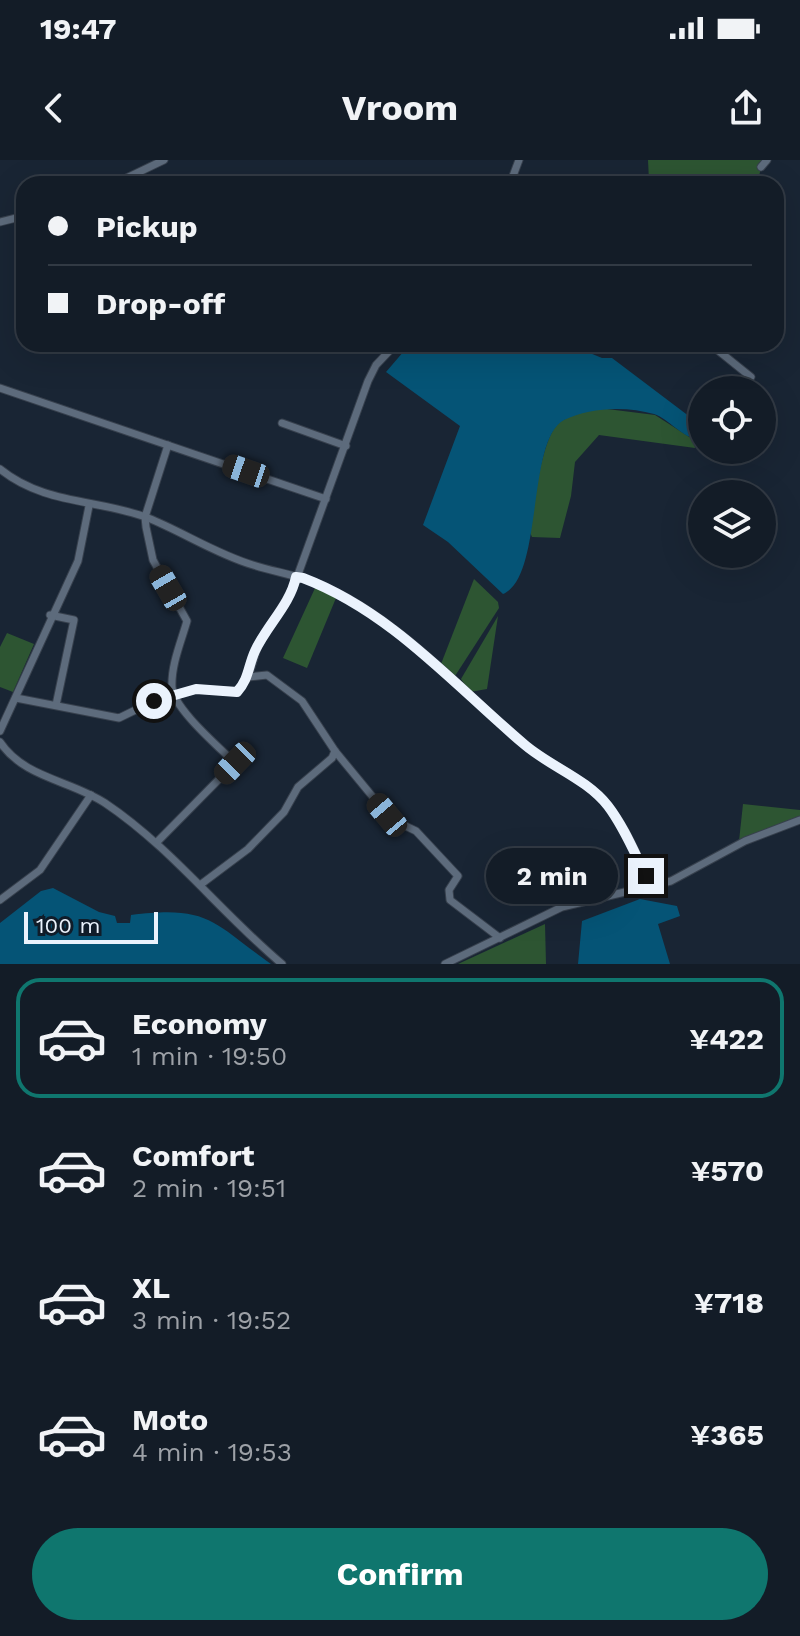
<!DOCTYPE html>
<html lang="en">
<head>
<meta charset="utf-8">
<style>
	:root { --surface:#131c27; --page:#1c252f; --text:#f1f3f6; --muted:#9da1a7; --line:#323a44; --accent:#0f766e }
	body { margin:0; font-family:"Work Sans",sans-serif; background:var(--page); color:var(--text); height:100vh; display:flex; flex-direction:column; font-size:30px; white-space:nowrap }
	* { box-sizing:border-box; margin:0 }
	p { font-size:26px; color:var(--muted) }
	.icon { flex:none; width:44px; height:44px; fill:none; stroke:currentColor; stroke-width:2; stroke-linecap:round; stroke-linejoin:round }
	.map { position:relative; height:804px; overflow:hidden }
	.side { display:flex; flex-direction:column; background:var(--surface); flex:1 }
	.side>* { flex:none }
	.banner { position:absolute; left:16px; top:16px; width:768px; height:176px; border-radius:24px; box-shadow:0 8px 32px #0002,0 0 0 2px var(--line); display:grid; align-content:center; height:176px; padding:0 32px; background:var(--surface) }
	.fabs { position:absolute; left:688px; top:216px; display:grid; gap:16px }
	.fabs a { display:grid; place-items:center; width:88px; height:88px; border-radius:50%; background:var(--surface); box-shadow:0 8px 32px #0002,0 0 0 2px var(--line); font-size:40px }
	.scale { position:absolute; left:24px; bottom:20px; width:134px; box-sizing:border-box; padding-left:8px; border:4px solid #ebf3fd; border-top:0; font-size:22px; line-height:28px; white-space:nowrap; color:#ebf3fd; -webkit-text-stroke:6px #101c29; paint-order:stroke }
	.end { position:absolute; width:36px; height:36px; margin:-18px; border:10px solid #ebf3fd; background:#111; box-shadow:0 0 0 4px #111 }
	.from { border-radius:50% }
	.bubble { position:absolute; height:56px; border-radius:28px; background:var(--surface); box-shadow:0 8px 32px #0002,0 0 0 2px var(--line); font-size:26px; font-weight:700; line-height:56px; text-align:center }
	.car { position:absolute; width:24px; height:48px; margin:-24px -12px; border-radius:10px; box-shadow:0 0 6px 2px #0007; background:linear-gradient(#222 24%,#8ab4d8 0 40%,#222 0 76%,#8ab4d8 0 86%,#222 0) }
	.banner b { display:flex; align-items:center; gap:28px; height:76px; font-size:30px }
	.banner b+b { border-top:2px solid var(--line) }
	.banner i { width:20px; height:20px; background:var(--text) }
	ul { padding:14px 0 0; list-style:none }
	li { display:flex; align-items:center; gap:24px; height:120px; margin:0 16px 12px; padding:0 16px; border:4px solid transparent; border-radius:24px }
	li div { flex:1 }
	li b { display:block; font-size:30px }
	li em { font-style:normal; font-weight:700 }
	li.current { border-color:var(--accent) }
	li>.icon { width:72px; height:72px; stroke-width:1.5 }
	.button { display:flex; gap:16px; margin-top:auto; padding:16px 32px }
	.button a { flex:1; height:92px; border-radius:48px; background:var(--accent); color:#fff; font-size:32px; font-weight:700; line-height:92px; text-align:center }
	.status { display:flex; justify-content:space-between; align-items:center; height:56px; padding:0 40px; background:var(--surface); direction:ltr }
	.status svg { height:22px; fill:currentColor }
	header { display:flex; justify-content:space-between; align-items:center; height:104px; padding:0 32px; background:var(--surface); font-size:36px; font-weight:700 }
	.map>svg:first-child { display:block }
	.green { fill:#2d5532 }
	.water { fill:#055476 }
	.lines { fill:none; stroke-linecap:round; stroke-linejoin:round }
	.minor-casing { stroke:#37404d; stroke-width:9 }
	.minor { stroke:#5d6b7c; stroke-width:7 }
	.route { stroke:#ebf3fd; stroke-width:10 }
</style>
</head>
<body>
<div class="status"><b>19:47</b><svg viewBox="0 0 49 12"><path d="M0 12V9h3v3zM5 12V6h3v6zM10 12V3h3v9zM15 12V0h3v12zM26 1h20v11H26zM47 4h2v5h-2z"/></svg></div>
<header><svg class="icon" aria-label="back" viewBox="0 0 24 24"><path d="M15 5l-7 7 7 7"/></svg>Vroom<svg class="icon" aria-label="share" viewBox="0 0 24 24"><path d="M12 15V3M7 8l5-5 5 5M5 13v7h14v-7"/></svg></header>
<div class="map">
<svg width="800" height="804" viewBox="0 0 800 804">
	<rect width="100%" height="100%" fill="#192534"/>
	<!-- green -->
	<g class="green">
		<polygon points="648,0 763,0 757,24 604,24 649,21"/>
		<path d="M 599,248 L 655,255 L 694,280 L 695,288 L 599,275 L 575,302 L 571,336 L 560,378 L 532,377 L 529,370 C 534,346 541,282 557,265 C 566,255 586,252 599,248 Z"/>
		<polygon points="474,419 498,442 499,448 455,516 441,504"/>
		<polygon points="316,426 336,438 307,508 283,498"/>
		<polygon points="498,456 487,529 470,532 461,519"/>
		<polygon points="7,473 34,484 13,532 0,527 0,487"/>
		<polygon points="743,644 800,650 800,656 739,681"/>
		<polygon points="545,764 546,804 458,804"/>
	</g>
	<!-- water -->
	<g class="water">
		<path d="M 410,184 L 568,184 L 602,198 L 612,198 L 702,266 L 702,278 C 686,283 670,259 654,254 C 627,246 590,247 564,260 C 526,280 544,417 503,434 L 448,382 L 423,365 L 460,266 L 386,212 Z"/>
		<path d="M 53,728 L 99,752 L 115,756 L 117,763 L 130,763 L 131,755 C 210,745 213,763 271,804 L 0,804 L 0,763 L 41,731 Z"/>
		<polygon points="640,739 677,746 680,756 658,764 670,804 578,804 582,761"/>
	</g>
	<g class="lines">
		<defs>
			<g id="minor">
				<polyline points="761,7 767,0"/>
				<polyline points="114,24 164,0"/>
				<polyline points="510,24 519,0"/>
				<polyline points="0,62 24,56"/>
				<polyline points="710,184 751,217"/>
				<polyline points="0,228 326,339"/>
				<polyline points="282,263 346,286"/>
				<path d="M 0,309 C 44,345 99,339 148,358 C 183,372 216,394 253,405 C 278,413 304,416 328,428 C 406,465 462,532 527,586 C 552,606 582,618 605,642 C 624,664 641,700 649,728"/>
				<polyline points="50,455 74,460 56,545"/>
				<polyline points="248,517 267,515 302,541 335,591 391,659 416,671 458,716 449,730 450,740 500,778"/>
				<polyline points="16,538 119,558 154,541 196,529 237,532 248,517 258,485 292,431 368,221 376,205 396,184"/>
				<polyline points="0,571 78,401 89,346"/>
				<path d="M 0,582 C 24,618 70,620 105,643 C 172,688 220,752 282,804"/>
				<path d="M 158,681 L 235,603 C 219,587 173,548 172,527 C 171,505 181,482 187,461 L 153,400 L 146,367 L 145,357 L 168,285"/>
				<polyline points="200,725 248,689 284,652 298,627 332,598 335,591"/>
				<polyline points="0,740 40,710 91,635"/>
				<polyline points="445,804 562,747 671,721 745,681 800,660"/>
			</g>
		</defs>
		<!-- minor casing -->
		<use href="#minor" class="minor-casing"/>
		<!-- minor -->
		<use href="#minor" class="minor"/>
	</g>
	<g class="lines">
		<!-- route -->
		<path class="route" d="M 154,541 L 196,529 L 237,532 C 249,519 248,506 255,491 C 267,465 290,445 296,417 L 303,418 C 392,452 454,525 525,585 C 551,607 587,619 608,646 C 624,667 634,692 646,716"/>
	</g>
</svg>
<div class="fabs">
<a><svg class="icon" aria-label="locate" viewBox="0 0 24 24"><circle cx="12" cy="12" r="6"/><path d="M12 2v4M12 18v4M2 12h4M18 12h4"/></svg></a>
<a><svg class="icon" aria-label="layers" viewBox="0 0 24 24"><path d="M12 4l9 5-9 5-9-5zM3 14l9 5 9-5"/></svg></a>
</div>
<div class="scale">100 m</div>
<i class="end from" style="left:154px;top:541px"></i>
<i class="end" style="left:646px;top:716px"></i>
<div class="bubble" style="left:486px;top:688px;width:132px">2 min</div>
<i class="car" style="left:246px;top:311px;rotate:289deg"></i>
<i class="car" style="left:168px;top:428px;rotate:330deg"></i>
<i class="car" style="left:235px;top:603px;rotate:224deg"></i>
<i class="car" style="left:387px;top:655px;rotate:320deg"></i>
<div class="banner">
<b><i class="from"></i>Pickup</b>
<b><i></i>Drop-off</b>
</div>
</div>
<section class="side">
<ul>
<li class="current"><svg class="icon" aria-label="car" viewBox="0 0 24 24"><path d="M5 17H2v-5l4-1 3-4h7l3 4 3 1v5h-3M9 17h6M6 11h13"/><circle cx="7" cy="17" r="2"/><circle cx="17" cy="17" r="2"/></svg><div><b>Economy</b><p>1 min · 19:50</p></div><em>¥422</em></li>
<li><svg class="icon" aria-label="car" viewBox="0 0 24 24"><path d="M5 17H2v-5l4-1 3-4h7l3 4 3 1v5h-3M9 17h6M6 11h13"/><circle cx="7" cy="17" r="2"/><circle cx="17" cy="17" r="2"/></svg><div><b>Comfort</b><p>2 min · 19:51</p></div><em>¥570</em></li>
<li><svg class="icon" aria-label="car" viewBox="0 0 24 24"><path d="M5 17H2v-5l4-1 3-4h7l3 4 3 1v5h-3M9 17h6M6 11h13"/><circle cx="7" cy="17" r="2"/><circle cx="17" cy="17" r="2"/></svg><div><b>XL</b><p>3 min · 19:52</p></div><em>¥718</em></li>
<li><svg class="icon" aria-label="car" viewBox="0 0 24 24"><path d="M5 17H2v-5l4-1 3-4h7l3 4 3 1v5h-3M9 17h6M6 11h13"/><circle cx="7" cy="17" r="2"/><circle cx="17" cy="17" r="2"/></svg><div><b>Moto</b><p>4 min · 19:53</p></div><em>¥365</em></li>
</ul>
<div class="button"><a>Confirm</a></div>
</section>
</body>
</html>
